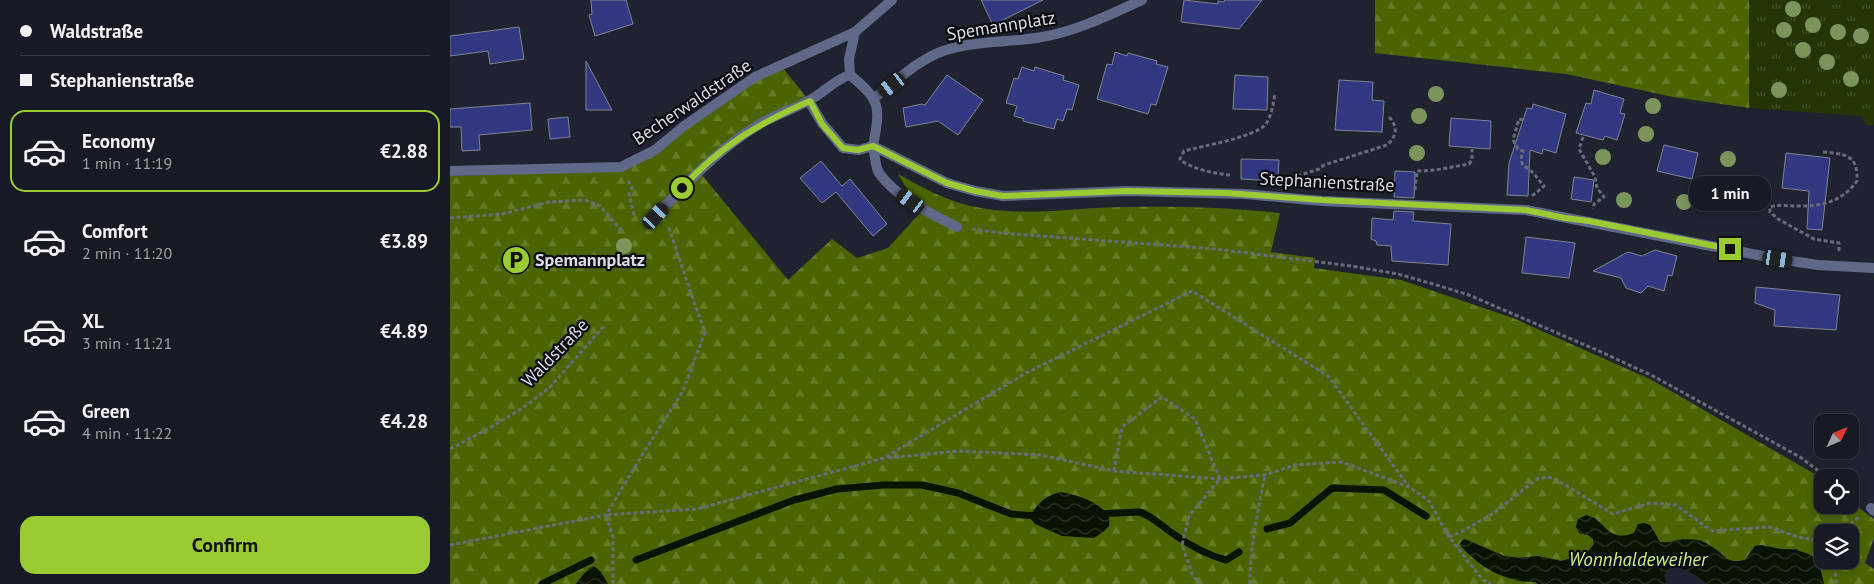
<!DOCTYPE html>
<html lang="en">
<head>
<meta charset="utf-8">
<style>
	:root { --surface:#171a24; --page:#242731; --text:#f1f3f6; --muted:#9ea1a6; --line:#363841; --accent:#9bcb32 }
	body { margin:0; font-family:"PT Sans",sans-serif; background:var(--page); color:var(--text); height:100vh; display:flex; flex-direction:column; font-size:19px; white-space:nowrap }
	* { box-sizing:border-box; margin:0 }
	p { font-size:16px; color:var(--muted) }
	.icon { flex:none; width:28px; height:28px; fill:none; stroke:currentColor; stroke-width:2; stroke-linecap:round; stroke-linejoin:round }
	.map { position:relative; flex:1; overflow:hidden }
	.details { display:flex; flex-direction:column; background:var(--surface); width:450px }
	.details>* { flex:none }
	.banner { display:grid; align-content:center; height:110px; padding:0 20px; background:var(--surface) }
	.needle { width:32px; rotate:46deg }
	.tools { position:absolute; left:1364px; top:414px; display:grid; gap:10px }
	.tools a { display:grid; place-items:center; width:45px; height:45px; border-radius:10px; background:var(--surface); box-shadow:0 2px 8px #0003,0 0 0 1px var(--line); font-size:25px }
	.end { position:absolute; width:22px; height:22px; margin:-11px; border:6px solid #9bcb32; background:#111; box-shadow:0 0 0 2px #111 }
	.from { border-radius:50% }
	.bubble { position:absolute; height:35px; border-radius:15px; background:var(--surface); box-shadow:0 2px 8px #0003,0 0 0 1px var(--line); font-size:16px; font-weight:800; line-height:35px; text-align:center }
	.car { position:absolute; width:15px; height:30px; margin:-15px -8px; border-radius:6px; box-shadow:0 0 4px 1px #0007; background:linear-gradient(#222 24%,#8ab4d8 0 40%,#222 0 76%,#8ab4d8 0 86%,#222 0) }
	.banner b { display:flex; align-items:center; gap:18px; height:48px; font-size:19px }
	.banner b+b { border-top:1px solid var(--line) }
	.banner i { width:12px; height:12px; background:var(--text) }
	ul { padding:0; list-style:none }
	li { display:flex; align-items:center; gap:15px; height:82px; margin:0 10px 8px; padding:0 10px; border:2px solid transparent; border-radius:15px }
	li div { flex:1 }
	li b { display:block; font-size:19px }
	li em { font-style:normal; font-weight:800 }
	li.selected { border-color:var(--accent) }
	li>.icon { width:45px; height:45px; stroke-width:1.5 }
	.cta { display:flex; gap:10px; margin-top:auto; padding:10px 20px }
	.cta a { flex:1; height:58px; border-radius:15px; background:var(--accent); color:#111; font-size:20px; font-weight:800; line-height:58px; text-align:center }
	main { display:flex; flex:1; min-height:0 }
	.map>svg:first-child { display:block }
	.grass { fill:url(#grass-tufts) }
	.forest { fill:url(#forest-firs); fill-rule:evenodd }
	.water { fill:url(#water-waves) }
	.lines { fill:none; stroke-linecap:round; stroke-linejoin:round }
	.stream { stroke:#0a1200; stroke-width:7 }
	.building { fill:#31387f; stroke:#7e8294 }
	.path { stroke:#686b77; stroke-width:3; stroke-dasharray:4 2.5; stroke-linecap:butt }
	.service { stroke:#606889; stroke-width:10 }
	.minor { stroke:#606889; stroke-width:10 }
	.tree { fill:#7b945b }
	.route { stroke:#9bcb32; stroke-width:6 }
	.labels { text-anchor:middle; stroke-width:4.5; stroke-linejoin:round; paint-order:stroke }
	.street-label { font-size:18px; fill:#d9dce5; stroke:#0b0c12 }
	.poi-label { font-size:18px; font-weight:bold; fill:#d9dce5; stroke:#0b0c12; text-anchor:start }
	.water-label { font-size:19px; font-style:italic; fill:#c8f180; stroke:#0b0c12 }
</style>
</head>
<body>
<main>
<section class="details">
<div class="banner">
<b><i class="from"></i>Waldstraße</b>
<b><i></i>Stephanienstraße</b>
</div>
<ul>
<li class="selected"><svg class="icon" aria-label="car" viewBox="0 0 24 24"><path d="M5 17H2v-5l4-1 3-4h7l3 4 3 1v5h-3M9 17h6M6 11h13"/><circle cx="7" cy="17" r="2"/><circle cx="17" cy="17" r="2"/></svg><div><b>Economy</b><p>1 min · 11:19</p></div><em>€2.88</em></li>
<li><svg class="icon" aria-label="car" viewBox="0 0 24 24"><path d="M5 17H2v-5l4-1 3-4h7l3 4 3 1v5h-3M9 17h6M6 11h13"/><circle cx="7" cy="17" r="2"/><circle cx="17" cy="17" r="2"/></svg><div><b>Comfort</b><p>2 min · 11:20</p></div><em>€3.89</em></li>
<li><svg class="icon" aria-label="car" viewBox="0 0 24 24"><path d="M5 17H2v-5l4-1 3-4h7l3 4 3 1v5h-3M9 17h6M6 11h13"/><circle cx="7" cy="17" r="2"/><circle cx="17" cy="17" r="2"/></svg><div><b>XL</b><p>3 min · 11:21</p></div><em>€4.89</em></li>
<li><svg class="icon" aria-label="car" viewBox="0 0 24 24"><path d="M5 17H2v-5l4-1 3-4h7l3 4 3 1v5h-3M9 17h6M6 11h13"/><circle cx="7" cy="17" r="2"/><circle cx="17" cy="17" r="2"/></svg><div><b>Green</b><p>4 min · 11:22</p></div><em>€4.28</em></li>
</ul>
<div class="cta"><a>Confirm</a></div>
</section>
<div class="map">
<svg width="1424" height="584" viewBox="0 0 1424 584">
	<defs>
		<pattern id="grass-tufts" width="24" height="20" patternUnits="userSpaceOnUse" patternTransform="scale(1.25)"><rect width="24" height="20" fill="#253404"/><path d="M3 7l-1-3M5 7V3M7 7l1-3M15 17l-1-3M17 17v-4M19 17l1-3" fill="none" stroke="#445128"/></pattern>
		<pattern id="forest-firs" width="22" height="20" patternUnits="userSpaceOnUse" patternTransform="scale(1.25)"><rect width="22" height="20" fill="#4a6401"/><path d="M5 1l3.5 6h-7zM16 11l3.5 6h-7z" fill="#647a26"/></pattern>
		<pattern id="water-waves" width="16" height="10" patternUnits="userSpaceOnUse" patternTransform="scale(1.25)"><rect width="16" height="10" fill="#0a1200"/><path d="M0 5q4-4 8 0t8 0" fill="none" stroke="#2d3425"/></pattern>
	</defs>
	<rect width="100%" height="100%" fill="#1f2330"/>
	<!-- grass -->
	<polygon class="grass" points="1299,0 1424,0 1424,125 1416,125 1412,116 1299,108"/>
	<!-- forest -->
	<g class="forest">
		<polygon points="925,0 1299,0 1299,108 1223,97 1116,74 925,53"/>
		<path d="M 332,67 L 358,99 L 335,109 L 248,170 L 338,280 L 382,239 L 407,258 L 438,248 L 471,212 L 448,174 C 472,187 494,200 521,206 C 571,218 626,207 677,207 C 728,206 779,207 830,213 L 821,252 L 865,258 L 864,268 L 951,280 L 1063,318 L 1202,380 L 1368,476 L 1372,480 L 1372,505 L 1400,505 L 1400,501 L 1424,519 L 1424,538 L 1415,563 L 1424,569 L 1424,584 L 1374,584 L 1370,568 L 1347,549 L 1331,549 L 1312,545 L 1305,546 L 1295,560 C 1273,565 1279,556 1264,548 C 1259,545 1239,539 1233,539 C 1224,539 1222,544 1210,542 L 1200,525 L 1188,524 L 1184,533 C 1164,541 1157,530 1144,517 L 1129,533 L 1138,535 L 1143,539 L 1144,544 L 1136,554 L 1111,561 L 1088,556 L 1069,558 L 1054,556 L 1015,539 L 1067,581 L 1086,582 L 1088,584 L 158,584 L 150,571 L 134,573 L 126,584 L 0,584 L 0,176 L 172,170 L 306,79 ZM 1372,532 L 1400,532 L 1400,560 L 1372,560 Z"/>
	</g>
	<!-- water -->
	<g class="water">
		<path d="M 610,492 C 624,494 653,502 659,518 C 660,520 659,523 659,526 L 653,532 L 644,538 L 612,536 L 585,524 L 579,517 C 589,503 593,497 610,492 Z"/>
		<path d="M 1136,515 C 1157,520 1157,544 1184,533 L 1188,524 L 1194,523 L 1200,525 L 1210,542 C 1223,544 1235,537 1248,540 C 1270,545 1270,566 1295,560 L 1305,546 C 1315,544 1322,549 1332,549 C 1362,552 1368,553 1374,584 L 1257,584 L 1245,575 L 1227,566 L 1218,569 L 1214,576 L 1217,584 L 1088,584 L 1085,582 C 1053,581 1030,568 1009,544 L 1014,539 L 1054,556 L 1069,558 L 1088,556 L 1111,561 L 1136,554 L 1144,544 L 1143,539 L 1138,535 L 1129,533 L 1126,527 L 1128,519 Z"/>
		<polygon points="144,566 150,571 158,584 126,584 139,568"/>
	</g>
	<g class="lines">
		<!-- stream -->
		<g class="stream">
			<path d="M 647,514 L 689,512 C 701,515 712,526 722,533 C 739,545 757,555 776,560 L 789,552"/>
			<polyline points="817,529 840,523 882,488 934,490 976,516"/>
			<polyline points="186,560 344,500 387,489 433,485 472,485 508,493 561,514 586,516"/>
			<polyline points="92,584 141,560"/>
		</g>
	</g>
	<!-- building -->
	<g class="building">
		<polygon points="141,0 176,0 183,24 145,36 139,15 142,14"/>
		<polygon points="531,0 593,0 543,25"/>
		<polygon points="734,0 768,4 768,1 774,2 775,0 812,0 789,29 731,22"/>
		<polygon points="69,27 74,59 40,64 38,51 0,56 0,36"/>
		<polygon points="665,52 677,56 678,53 707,61 706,64 718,67 706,105 701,104 698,114 647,99 657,64 662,65"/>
		<polygon points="136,61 162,110 136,110"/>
		<polygon points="572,67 584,71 585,67 614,76 613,80 629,85 622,110 617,109 613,121 607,119 604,129 573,121 574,119 564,116 567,106 556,103 564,78 568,79"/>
		<polygon points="497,75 533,100 508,135 488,121 456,127 453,108 472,104 475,105"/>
		<polygon points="785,75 818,77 817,110 783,109"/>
		<polygon points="889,80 923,82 922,100 934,101 932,132 885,130"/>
		<polygon points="1144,90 1174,99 1170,113 1175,114 1167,140 1155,136 1153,140 1126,133 1136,103 1141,104"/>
		<polygon points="80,103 82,130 29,135 30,150 12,151 11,127 0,127 0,109"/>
		<polygon points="1083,104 1116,114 1106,153 1093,149 1092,154 1080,150 1078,196 1057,195 1059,163 1077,108 1082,109"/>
		<polygon points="118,117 120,137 100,139 98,119"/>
		<polygon points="1001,118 1041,121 1040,149 999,146"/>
		<polygon points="1214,145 1248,153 1242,179 1207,171"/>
		<polygon points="1336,153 1380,158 1372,230 1357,229 1359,191 1332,188"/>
		<polygon points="791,159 829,160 828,181 791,179"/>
		<polygon points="371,161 392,186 400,179 437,224 423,236 386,192 372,203 350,178"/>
		<polygon points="945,171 965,172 964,198 944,197"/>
		<polygon points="1124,177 1144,180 1141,202 1121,199"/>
		<polygon points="944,211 964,212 963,221 1001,224 998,265 942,261 941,246 927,245 926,241 921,239 922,218 943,220"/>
		<polygon points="1076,237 1125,243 1119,278 1072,273"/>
		<polygon points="1205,250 1227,256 1222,276 1218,275 1214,291 1198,286 1191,293 1176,288 1171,278 1143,271 1178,252 1192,256"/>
		<polygon points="1306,287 1390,295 1386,330 1324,326 1325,310 1305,303"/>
	</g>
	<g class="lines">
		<!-- path -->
		<g class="path">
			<path d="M 1073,120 L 1069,119 L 1063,140 L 1068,149 L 1073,151 C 1068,166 1074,164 1083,173 C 1087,177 1090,182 1094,186 L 1082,196"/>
			<polyline points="1133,137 1129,149 1145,177 1147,188 1154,197 1144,204 1143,209"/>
			<path d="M 1373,152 C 1396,154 1408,155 1407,181 C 1393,201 1371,207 1347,206 C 1338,206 1328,204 1320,207 L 1320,212 L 1328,219 L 1364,239 L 1389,243 L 1389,252"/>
			<path d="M 780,175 C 766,174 738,168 730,159 L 734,151 C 752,146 806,137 816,124 C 822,115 823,104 825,94"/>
			<path d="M 835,180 L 869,169 L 874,165 L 937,145 C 947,137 948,126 939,117"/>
			<polyline points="178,181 182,188 179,194 184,216"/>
			<polyline points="965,190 967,171 986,170 1019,164 1022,160 1022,149"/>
			<polyline points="0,218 52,214 99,202 135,200 150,206 172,231"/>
			<polyline points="522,229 551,233 766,249 901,266 948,274 990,286 1019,295 1149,351 1203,376 1350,457 1378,478"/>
			<polyline points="0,449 43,426 77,405 100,387 155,325"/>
			<polyline points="438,458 508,451 591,455 664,471 770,479 815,475 845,465 892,462 959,487 979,501 999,537 1033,580 1041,584"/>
			<polyline points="664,471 672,427 712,397 745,419 770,479 739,516 732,545 743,576 750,584"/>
			<polyline points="1400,493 1409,500"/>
			<polyline points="1390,532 1409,517"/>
			<polyline points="999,537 1015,530 1045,512 1087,479 1097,477 1105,479 1163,514 1200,503 1226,505 1262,531 1319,527 1348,537 1372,541"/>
			<polyline points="0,545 156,515 194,452 233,391 255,332 242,296 218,225"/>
			<polyline points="1383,560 1387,584"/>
			<polyline points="163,584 163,538 156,515 247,509 434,458 576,373 742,291 878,376 959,487"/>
			<path d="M 800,584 C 800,547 808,511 815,475"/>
		</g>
		<!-- service -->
		<g class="service">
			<path d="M 424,98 C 447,81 466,61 493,51 C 525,40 559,43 592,37 C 627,31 659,15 692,0"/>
			<path d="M 423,146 C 425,154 425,167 429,173 C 446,197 481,214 507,227"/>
		</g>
		<!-- minor -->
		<g class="minor">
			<path d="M 400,75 C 432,101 430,108 423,146"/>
			<polyline points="400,75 399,59 405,32"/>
			<polyline points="359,101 372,123 393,148 409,150 423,146"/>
			<polyline points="423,146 497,183 525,191 553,196 677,191 718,192 795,194 872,201 1076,210 1328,259 1368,265 1424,268"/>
			<polyline points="0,171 171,167 205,150 234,126 305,77 405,32 442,0"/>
			<path d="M 199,223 C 234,186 268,148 313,122 C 328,114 344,109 358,101 C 373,94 385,79 400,75"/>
			<polyline points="1421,508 1424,511"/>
		</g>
	</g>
	<!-- trees -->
	<g class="tree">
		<circle cx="1343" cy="9" r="8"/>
		<circle cx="1363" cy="25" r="8"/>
		<circle cx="1334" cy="30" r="8"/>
		<circle cx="1388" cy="32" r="8"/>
		<circle cx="1411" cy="36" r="8"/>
		<circle cx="1353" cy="50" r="8"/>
		<circle cx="1377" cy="62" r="8"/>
		<circle cx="1401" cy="79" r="8"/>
		<circle cx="1329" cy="90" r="8"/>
		<circle cx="986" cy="94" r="8"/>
		<circle cx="1203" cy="106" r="8"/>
		<circle cx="969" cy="116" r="8"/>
		<circle cx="1196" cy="134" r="8"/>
		<circle cx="967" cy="153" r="8"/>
		<circle cx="1153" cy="157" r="8"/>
		<circle cx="1278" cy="159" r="8"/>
		<circle cx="1174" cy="200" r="8"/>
		<circle cx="1234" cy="202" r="8"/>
		<circle cx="174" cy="246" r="8"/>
	</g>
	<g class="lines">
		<!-- route -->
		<path class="route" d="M 232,188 C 269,147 309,123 360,101 L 372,124 L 393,148 L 408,150 L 423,146 L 497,183 L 525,191 L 553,196 L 677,191 L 776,193 L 872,200 L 1076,210 L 1115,218 L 1139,221 L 1280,249"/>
	</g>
	<!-- icons -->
	<defs>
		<symbol id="parking-disc" viewBox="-11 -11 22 22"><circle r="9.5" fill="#9bcb32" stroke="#0b0c12"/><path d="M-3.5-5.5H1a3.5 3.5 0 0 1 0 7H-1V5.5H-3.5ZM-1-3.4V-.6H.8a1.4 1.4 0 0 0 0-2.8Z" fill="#111"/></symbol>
	</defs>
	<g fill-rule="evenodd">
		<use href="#parking-disc" x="50" y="244" width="32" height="32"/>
	</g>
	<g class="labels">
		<!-- street labels -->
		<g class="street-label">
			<text transform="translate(551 26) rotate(-9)" y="6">Spemannplatz</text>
			<text transform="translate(242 102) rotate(-34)" y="6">Becherwaldstraße</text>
			<text transform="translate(877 182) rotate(3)" y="6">Stephanienstraße</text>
			<text transform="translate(105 353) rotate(-46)" y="6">Waldstraße</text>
		</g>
		<!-- poi labels -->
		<g class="poi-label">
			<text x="85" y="266">Spemannplatz</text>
		</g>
		<!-- water labels -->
		<g class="water-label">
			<text x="1188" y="566">Wonnhaldeweiher</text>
		</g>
	</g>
</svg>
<div class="tools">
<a><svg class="needle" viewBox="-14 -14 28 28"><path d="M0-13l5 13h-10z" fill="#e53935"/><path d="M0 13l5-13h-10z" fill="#9ea1a6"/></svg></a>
<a><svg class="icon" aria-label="locate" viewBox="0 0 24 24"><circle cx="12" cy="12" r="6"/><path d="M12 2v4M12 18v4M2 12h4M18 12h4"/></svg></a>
<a><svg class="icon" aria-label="layers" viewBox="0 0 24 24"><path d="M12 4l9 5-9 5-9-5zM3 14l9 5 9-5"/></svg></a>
</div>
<i class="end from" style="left:232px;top:188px"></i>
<i class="end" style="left:1280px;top:249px"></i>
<div class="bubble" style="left:1239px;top:176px;width:82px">1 min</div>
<i class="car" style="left:442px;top:85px;rotate:233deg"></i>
<i class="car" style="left:461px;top:201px;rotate:306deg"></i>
<i class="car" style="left:206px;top:216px;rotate:43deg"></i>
<i class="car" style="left:1328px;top:259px;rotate:99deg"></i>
</div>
</main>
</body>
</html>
